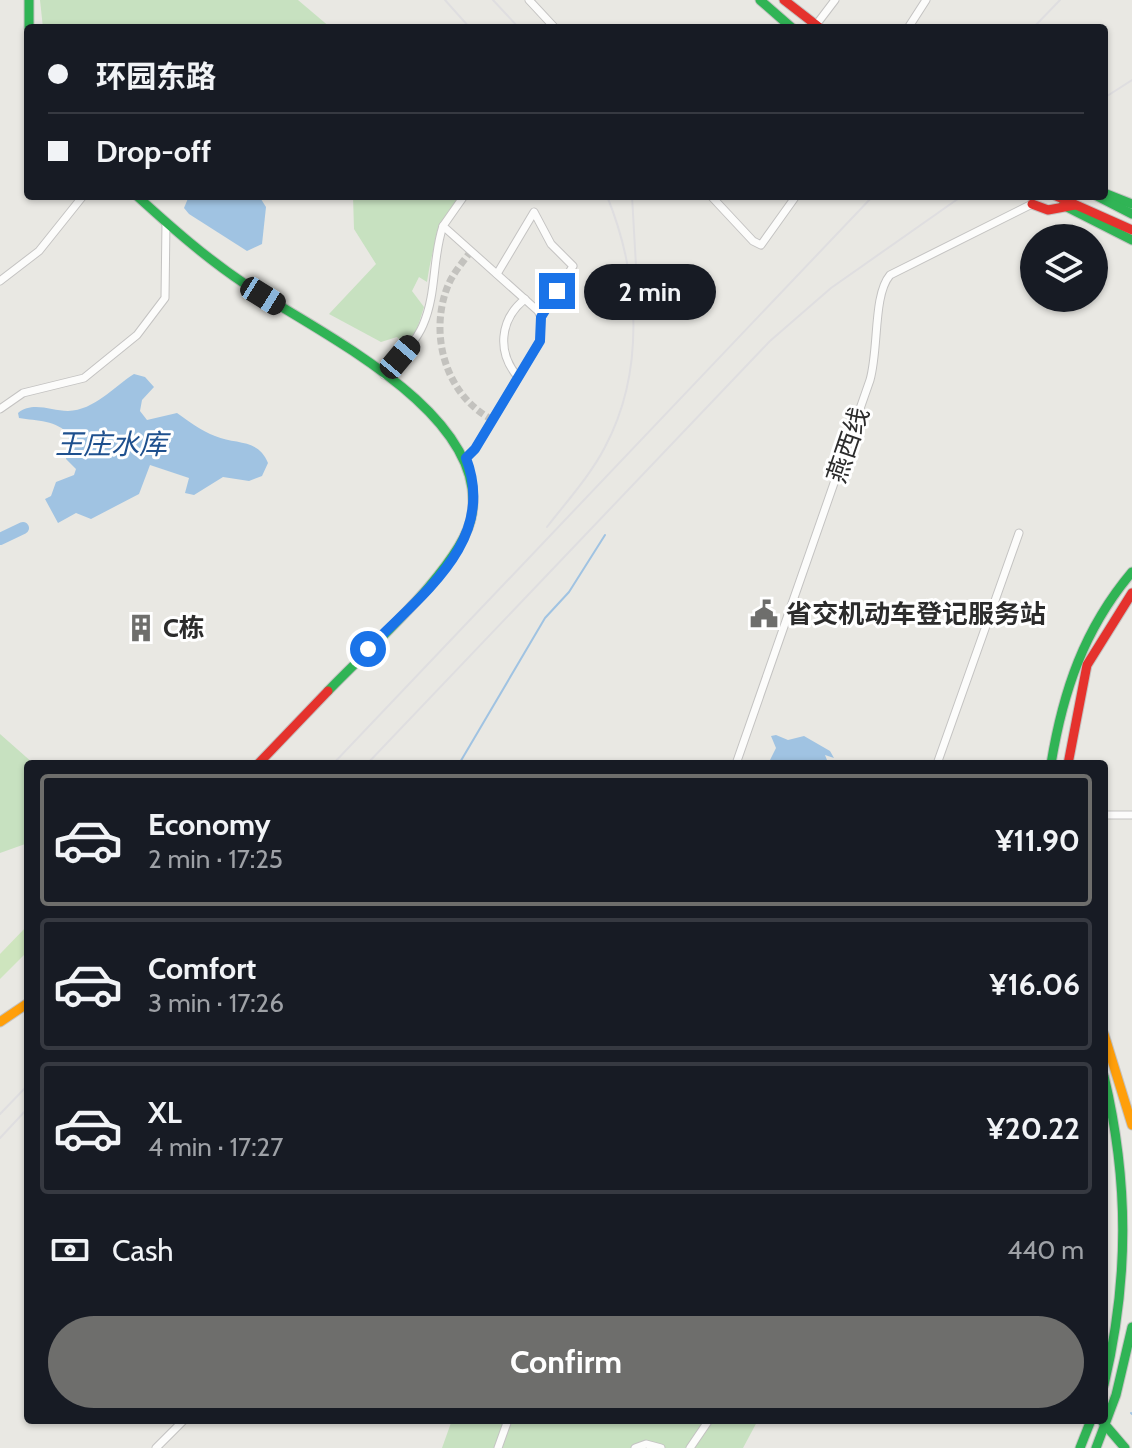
<!DOCTYPE html>
<html lang="en">
<head>
<meta charset="utf-8">
<style>
	:root { --surface:#171b24; --page:#20242c; --text:#f1f3f6; --muted:#9ea1a6; --line:#363941; --accent:#6e6e6c }
	body { margin:0; font-family:Cabin,"Noto Sans SC",sans-serif; background:var(--page); color:var(--text); height:100vh; display:flex; flex-direction:column; font-size:30px; white-space:nowrap }
	* { box-sizing:border-box; margin:0 }
	p { font-size:26px; color:var(--muted) }
	.icon { flex:none; width:44px; height:44px; fill:none; stroke:currentColor; stroke-width:2; stroke-linecap:round; stroke-linejoin:round }
	.map { position:relative; flex:1; overflow:hidden }
	.side { position:absolute; left:24px; top:760px; width:1084px; height:664px; display:flex; flex-direction:column; background:var(--surface); border-radius:8px; box-shadow:0 2px 6px #0004 }
	.side>* { flex:none }
	.top-card { position:absolute; left:24px; top:24px; width:1084px; height:176px; border-radius:8px; box-shadow:0 2px 6px #0004; display:grid; align-content:center; height:176px; padding:0 24px; background:var(--surface) }
	.controls { position:absolute; left:1020px; top:224px; display:grid; gap:16px }
	.controls a { display:grid; place-items:center; width:88px; height:88px; border-radius:50%; background:var(--surface); box-shadow:0 2px 6px #0004; font-size:40px }
	.end { position:absolute; width:36px; height:36px; margin:-18px; border:10px solid #1a73e8; background:#fff; box-shadow:0 0 0 4px #fff }
	.from { border-radius:50% }
	.bubble { position:absolute; height:56px; border-radius:28px; background:var(--surface); box-shadow:0 2px 6px #0004; font-size:26px; font-weight:700; line-height:56px; text-align:center }
	.car { position:absolute; width:24px; height:48px; margin:-24px -12px; border-radius:10px; box-shadow:0 0 6px 2px #0007; background:linear-gradient(#222 24%,#8ab4d8 0 40%,#222 0 76%,#8ab4d8 0 86%,#222 0) }
	.top-card b { display:flex; align-items:center; gap:28px; height:76px; font-size:30px }
	.top-card b+b { border-top:2px solid var(--line) }
	.top-card i { width:20px; height:20px; background:var(--text) }
	ul { padding:14px 0 0; list-style:none }
	li { display:flex; align-items:center; gap:24px; height:132px; margin:0 16px 12px; padding:0 8px; border:4px solid var(--line); border-radius:8px }
	li div { flex:1 }
	li b { display:block; font-size:30px }
	li em { font-style:normal; font-weight:700 }
	li.on { border-color:var(--accent) }
	li>.icon { width:72px; height:72px; stroke-width:1.5 }
	.pay { display:flex; align-items:center; gap:20px; height:88px; padding:0 24px; font-size:30px }
	.pay p { margin-inline-start:auto }
	.action { display:flex; gap:16px; margin-top:auto; padding:16px 24px }
	.action a { flex:1; height:92px; border-radius:48px; background:var(--accent); color:#fff; font-size:32px; font-weight:700; line-height:92px; text-align:center }
	.map>svg:first-child { display:block }
	.green { fill:#c7e1c0 }
	.pitch { fill:#cee5be }
	.water { fill:#a0c3e2 }
	.lines { fill:none; stroke-linecap:round; stroke-linejoin:round }
	.stream { stroke:#a0c3e2; stroke-width:2 }
	.river { stroke:#a0c3e2; stroke-width:12 }
	.street-tunnel { stroke:#c3c2be; stroke-width:7; stroke-dasharray:7 3.5; stroke-linecap:butt }
	.street-casing { stroke:#c4c3c2; stroke-width:9 }
	.fast-casing { stroke:#c4c3c2; stroke-width:11 }
	.slow-casing { stroke:#c4c3c2; stroke-width:11 }
	.jam-casing { stroke:#c4c3c2; stroke-width:11 }
	.street { stroke:#fcfcfb; stroke-width:7 }
	.fast { stroke:#30b455; stroke-width:9 }
	.slow { stroke:#ff9f0a; stroke-width:9 }
	.jam { stroke:#e5322d; stroke-width:9 }
	.rail { stroke:#dfdee0; stroke-width:2 }
	.route { stroke:#1a73e8; stroke-width:10 }
	.labels { text-anchor:middle; stroke-width:6; stroke-linejoin:round; paint-order:stroke }
	.street-label { font-size:26px; fill:#2c2c2c; stroke:#fff }
	.poi-label { font-size:26px; font-weight:bold; fill:#2c2c2c; stroke:#fff; text-anchor:start }
	.water-label { font-size:28px; font-style:italic; fill:#1e508e; stroke:#fff }
</style>
</head>
<body>
<div class="map">
<svg width="1132" height="1448" viewBox="0 0 1132 1448">
	<rect width="100%" height="100%" fill="#e9e8e3"/>
	<!-- green -->
	<g class="green">
		<polygon points="40,0 298,0 331,28 43,28"/>
		<path d="M 353,196 L 459,196 C 439,224 432,249 427,282 L 419,277 L 412,291 L 424,307 L 417,329 L 405,345 L 397,337 L 381,342 L 329,314 L 376,264 L 354,229 Z"/>
		<polygon points="0,734 34,764 28,764 28,843 0,853"/>
		<polygon points="452,1420 758,1420 743,1448 442,1448"/>
	</g>
	<!-- pitch -->
	<polygon class="pitch" points="28,925 28,951 0,979 0,954"/>
	<!-- water -->
	<g class="water">
		<polygon points="189,196 259,196 266,207 262,244 247,251 189,214 184,208"/>
		<path d="M 134,374 L 145,377 L 154,387 L 142,400 L 140,411 L 147,420 L 177,413 C 188,421 202,431 215,436 C 236,445 258,438 268,463 L 262,476 L 249,481 L 223,477 L 194,495 L 185,493 L 189,478 L 150,465 L 139,494 L 91,519 L 76,513 L 58,523 L 45,499 L 51,496 L 56,482 L 74,475 L 76,469 L 66,459 L 69,435 C 57,420 37,421 19,418 L 18,413 C 33,401 51,411 68,411 C 95,410 113,387 134,374 Z"/>
		<polygon points="776,735 788,740 804,736 830,751 834,758 825,755 827,760 819,762 822,764 811,764 813,761 808,760 806,764 768,764 776,748 771,736"/>
	</g>
	<g class="lines">
		<!-- stream -->
		<g class="stream">
			<polyline points="459,764 545,618 569,592 605,535"/>
			<polyline points="1131,1413 1132,1414"/>
		</g>
		<!-- river -->
		<polyline class="river" points="0,539 23,528"/>
		<!-- street-tunnel -->
		<path class="street-tunnel" d="M 471,251 C 463,262 452,274 447,288 C 429,336 446,396 493,420"/>
		<defs>
			<g id="street">
				<polyline points="529,0 555,28"/>
				<polyline points="816,25 835,0"/>
				<polyline points="908,28 926,0"/>
				<polyline points="464,196 443,226 538,311 541,317 540,341 475,449 466,458"/>
				<polyline points="711,196 753,241 761,245 796,196"/>
				<polyline points="497,274 534,212 551,244 573,266 541,317"/>
				<polyline points="0,281 39,251 83,196"/>
				<path d="M 384,375 C 397,360 415,344 423,325 C 437,293 432,258 443,226"/>
				<path d="M 518,377 C 497,353 499,320 525,299"/>
				<polyline points="0,409 23,393 84,378 137,335 165,298 166,222"/>
				<path d="M 736,764 L 870,380 C 879,348 873,295 890,275 L 1032,204"/>
				<polyline points="937,764 1019,533"/>
				<polyline points="1104,815 1132,815"/>
				<polyline points="156,1448 184,1420"/>
				<polyline points="498,1448 508,1420"/>
				<polyline points="635,1448 646,1444 661,1448"/>
				<polyline points="690,1448 709,1420"/>
			</g>
			<g id="fast">
				<polyline points="29,0 29,28"/>
				<polyline points="760,0 792,28"/>
				<polyline points="1104,193 1132,204"/>
				<path d="M 137,196 C 171,227 206,258 245,284 C 315,331 488,411 472,514 C 465,564 365,652 328,691"/>
				<polyline points="1097,196 1132,214"/>
				<polyline points="1063,205 1132,240"/>
				<path d="M 1051,764 C 1063,691 1084,629 1132,572"/>
				<path d="M 1104,1076 C 1129,1181 1129,1280 1104,1385"/>
				<polyline points="1101,1420 1125,1448"/>
				<polyline points="1080,1448 1091,1420"/>
				<polyline points="1096,1448 1116,1395 1132,1327"/>
			</g>
			<g id="slow">
				<polyline points="0,1022 28,1003"/>
				<polyline points="1104,1034 1132,1125"/>
			</g>
			<g id="jam">
				<polyline points="784,0 820,28"/>
				<polyline points="1056,196 1132,230"/>
				<polyline points="1032,204 1048,210 1075,205"/>
				<polyline points="258,764 328,691"/>
				<polyline points="1068,764 1087,665 1132,593"/>
			</g>
		</defs>
		<!-- street casing -->
		<use href="#street" class="street-casing"/>
		<!-- fast casing -->
		<use href="#fast" class="fast-casing"/>
		<!-- slow casing -->
		<use href="#slow" class="slow-casing"/>
		<!-- jam casing -->
		<use href="#jam" class="jam-casing"/>
		<!-- street -->
		<use href="#street" class="street"/>
		<!-- fast -->
		<use href="#fast" class="fast"/>
		<!-- slow -->
		<use href="#slow" class="slow"/>
		<!-- jam -->
		<use href="#jam" class="jam"/>
		<!-- rail -->
		<g class="rail">
			<polyline points="445,0 470,28"/>
			<polyline points="493,0 519,28"/>
			<polyline points="1033,28 1060,0"/>
			<polyline points="1104,98 1132,80"/>
			<polyline points="632,196 636,266"/>
			<path d="M 547,527 C 567,501 590,476 605,447 C 646,370 639,275 607,196"/>
			<polyline points="333,764 873,196"/>
			<polyline points="367,764 770,341 831,288 962,196"/>
			<polyline points="0,1114 28,1085"/>
			<polyline points="0,1138 28,1108"/>
		</g>
	</g>
	<g class="lines">
		<!-- route -->
		<path class="route" d="M 368,649 C 420,595 498,542 466,458 L 475,449 L 540,341 L 541,317 L 557,291"/>
	</g>
	<!-- icons -->
	<defs>
		<symbol id="civic-bare" viewBox="-9 -9 18 18"><path d="M-.6-6.5H3V-4.5H.6V-3L4-1V1h2V6H-6V1h2V-1L-.6-3ZM-1.2 2.5V6h2.4V2.5Z" fill="#6e6e6c" stroke="#fff" stroke-width="2.5" paint-order="stroke"/></symbol>
		<symbol id="building-bare" viewBox="-9 -9 18 18"><path d="M-4-6H4V6H1V3H-1V6H-4ZM-2.5-4.3h1.7v1.8h-1.7ZM.8-4.3h1.7v1.8H.8ZM-2.5-1h1.7V.8h-1.7ZM.8-1h1.7V.8H.8Z" fill="#6e6e6c" stroke="#fff" stroke-width="2.5" paint-order="stroke"/></symbol>
	</defs>
	<g fill-rule="evenodd">
		<use href="#civic-bare" x="744" y="594" width="40" height="40"/>
		<use href="#building-bare" x="121" y="608" width="40" height="40"/>
	</g>
	<g class="labels">
		<!-- street labels -->
		<g class="street-label">
			<text transform="translate(848 445) rotate(-71)" y="9">燕西线</text>
		</g>
		<!-- poi labels -->
		<g class="poi-label">
			<text x="786" y="623">省交机动车登记服务站</text>
			<text x="163" y="637">C栋</text>
		</g>
		<!-- water labels -->
		<g class="water-label">
			<text x="111" y="454">王庄水库</text>
		</g>
	</g>
</svg>
<div class="controls">
<a><svg class="icon" aria-label="layers" viewBox="0 0 24 24"><path d="M12 4l9 5-9 5-9-5zM3 14l9 5 9-5"/></svg></a>
</div>
<i class="end from" style="left:368px;top:649px"></i>
<i class="end" style="left:557px;top:291px"></i>
<div class="bubble" style="left:584px;top:264px;width:132px">2 min</div>
<i class="car" style="left:263px;top:296px;rotate:122deg"></i>
<i class="car" style="left:400px;top:357px;rotate:40deg"></i>
<div class="top-card">
<b><i class="from"></i>环园东路</b>
<b><i></i>Drop-off</b>
</div>
<section class="side">
<ul>
<li class="on"><svg class="icon" aria-label="car" viewBox="0 0 24 24"><path d="M5 17H2v-5l4-1 3-4h7l3 4 3 1v5h-3M9 17h6M6 11h13"/><circle cx="7" cy="17" r="2"/><circle cx="17" cy="17" r="2"/></svg><div><b>Economy</b><p>2 min · 17:25</p></div><em>¥11.90</em></li>
<li><svg class="icon" aria-label="car" viewBox="0 0 24 24"><path d="M5 17H2v-5l4-1 3-4h7l3 4 3 1v5h-3M9 17h6M6 11h13"/><circle cx="7" cy="17" r="2"/><circle cx="17" cy="17" r="2"/></svg><div><b>Comfort</b><p>3 min · 17:26</p></div><em>¥16.06</em></li>
<li><svg class="icon" aria-label="car" viewBox="0 0 24 24"><path d="M5 17H2v-5l4-1 3-4h7l3 4 3 1v5h-3M9 17h6M6 11h13"/><circle cx="7" cy="17" r="2"/><circle cx="17" cy="17" r="2"/></svg><div><b>XL</b><p>4 min · 17:27</p></div><em>¥20.22</em></li>
</ul>
<div class="pay"><svg class="icon" aria-label="cash" viewBox="0 0 24 24"><path d="M3 7h18v10H3z"/><circle cx="12" cy="12" r="2"/></svg>Cash<p>440 m</p></div>
<div class="action"><a>Confirm</a></div>
</section>
</div>
</body>
</html>
